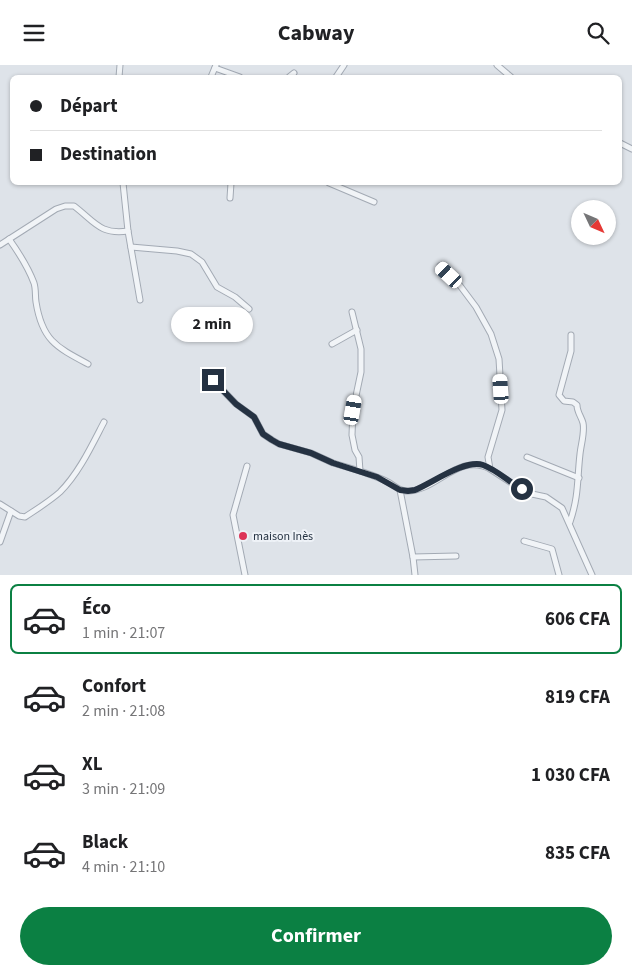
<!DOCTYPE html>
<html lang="fr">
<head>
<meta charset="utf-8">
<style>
	:root { --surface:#fff; --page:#f2f2f2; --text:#202124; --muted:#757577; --line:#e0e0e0; --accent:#0b8043 }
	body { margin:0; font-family:"Source Sans 3",sans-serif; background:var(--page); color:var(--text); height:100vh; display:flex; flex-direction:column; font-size:19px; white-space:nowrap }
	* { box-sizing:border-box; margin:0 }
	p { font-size:16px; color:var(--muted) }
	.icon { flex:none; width:28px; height:28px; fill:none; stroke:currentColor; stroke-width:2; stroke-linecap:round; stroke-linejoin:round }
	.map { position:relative; height:510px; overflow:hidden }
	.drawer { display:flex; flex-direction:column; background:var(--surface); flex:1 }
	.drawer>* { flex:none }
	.banner { position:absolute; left:10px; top:10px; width:612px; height:110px; border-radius:8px; box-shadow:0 1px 4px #0004; display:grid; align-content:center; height:110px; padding:0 20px; background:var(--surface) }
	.needle { width:32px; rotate:134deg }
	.tools { position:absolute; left:571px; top:135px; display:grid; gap:10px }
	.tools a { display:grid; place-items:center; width:45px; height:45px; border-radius:50%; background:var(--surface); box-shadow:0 1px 4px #0004; font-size:25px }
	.end { position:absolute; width:22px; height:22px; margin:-11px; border:6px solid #253242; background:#fff; box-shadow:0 0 0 2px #fff }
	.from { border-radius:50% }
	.bubble { position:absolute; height:35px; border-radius:18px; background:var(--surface); box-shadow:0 1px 4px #0004; font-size:16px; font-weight:700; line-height:35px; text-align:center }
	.car { position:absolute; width:15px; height:30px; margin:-15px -8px; border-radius:6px; box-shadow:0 0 4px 1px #0007; background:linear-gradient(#fff 24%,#345 0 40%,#fff 0 76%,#345 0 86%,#fff 0) }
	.banner b { display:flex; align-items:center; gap:18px; height:48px; font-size:19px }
	.banner b+b { border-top:1px solid var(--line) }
	.banner i { width:12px; height:12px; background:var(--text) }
	ul { padding:9px 0 0; list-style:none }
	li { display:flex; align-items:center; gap:15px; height:70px; margin:0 10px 8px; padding:0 10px; border:2px solid transparent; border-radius:8px }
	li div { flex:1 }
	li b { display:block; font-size:19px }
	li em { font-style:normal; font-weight:700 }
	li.active { border-color:var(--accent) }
	li>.icon { width:45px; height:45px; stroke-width:1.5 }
	.cta { display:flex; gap:10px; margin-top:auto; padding:10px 20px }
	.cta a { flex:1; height:58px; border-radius:30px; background:var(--accent); color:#fff; font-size:20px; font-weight:700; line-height:58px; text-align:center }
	header { display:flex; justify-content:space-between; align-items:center; height:65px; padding:0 20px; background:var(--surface); font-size:22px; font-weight:700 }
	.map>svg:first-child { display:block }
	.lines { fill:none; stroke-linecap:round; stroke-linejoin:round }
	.street-casing { stroke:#a3aab4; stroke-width:7 }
	.street { stroke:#f1f4f7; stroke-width:5 }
	.route { stroke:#253242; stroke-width:6 }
	.poi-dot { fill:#dd3558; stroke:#eef2f7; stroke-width:2 }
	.labels { text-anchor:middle; stroke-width:4; stroke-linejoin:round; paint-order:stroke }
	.poi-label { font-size:12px; fill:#253242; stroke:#eef2f7; text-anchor:start }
</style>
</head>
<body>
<header><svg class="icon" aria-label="menu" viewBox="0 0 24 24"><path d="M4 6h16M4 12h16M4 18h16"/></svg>Cabway<svg class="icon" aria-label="search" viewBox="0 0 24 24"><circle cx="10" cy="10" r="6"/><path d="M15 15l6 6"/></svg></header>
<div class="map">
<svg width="632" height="510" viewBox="0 0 632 510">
	<rect width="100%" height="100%" fill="#dee3e9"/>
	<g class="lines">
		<defs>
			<g id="street">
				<polyline points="497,0 511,12"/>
				<polyline points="215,3 240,12"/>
				<polyline points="119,12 120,0"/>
				<polyline points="211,12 216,0"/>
				<polyline points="289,12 294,8"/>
				<polyline points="336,12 344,0"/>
				<polyline points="620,78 632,84"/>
				<polyline points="123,118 128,166 140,235"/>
				<polyline points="329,118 374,137"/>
				<polyline points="230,133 231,118"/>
				<path d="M 9,174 C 19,188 28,202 34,218 C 36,224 35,231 36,237 C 42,275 56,282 88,299"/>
				<path d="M 0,180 L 56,144 L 65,141 L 74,141 C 95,157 100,170 128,166"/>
				<polyline points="131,182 177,186 191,189 202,197 217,222 235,232 249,244"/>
				<polyline points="440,201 458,218 476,242 491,269 499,294 502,345 488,392 490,404 522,425 532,429 546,432 562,443 592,510"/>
				<path d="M 352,247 L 361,284 L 361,307 L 353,345 L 352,370 L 355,385 L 359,392 L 360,406 C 368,409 378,412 386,416 C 393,419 398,426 406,426 C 436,427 458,387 490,404"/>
				<polyline points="332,279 357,265"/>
				<polyline points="213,315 236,339 254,352 263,369 272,375 279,379 311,388 333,398 360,406"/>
				<polyline points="527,392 579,413"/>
				<polyline points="400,425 413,492 415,510"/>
				<path d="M 0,439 L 19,451 L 25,452 C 37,444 50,436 60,427 C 79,408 92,380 104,357"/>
				<path d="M 570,457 C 579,430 577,415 580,389 C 581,379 585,367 583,358 C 581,351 577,347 577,340 L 573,337 L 564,336 L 559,330 L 571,286 L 571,270"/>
				<polyline points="524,476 552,484 559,510"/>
				<polyline points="0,477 11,446"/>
				<polyline points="413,492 456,491"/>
				<polyline points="245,510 233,450 247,401"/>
			</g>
		</defs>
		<!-- street casing -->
		<use href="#street" class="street-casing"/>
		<!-- street -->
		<use href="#street" class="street"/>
	</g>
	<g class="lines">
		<!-- route -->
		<path class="route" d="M 213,315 L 236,339 L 254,352 L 263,369 L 272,375 L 279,379 L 311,388 L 333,398 L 377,412 L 400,425 L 408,426 L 415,425 C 432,418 465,394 483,400 C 497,405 509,417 522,424"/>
	</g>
	<!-- markers -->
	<circle class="poi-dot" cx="243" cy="471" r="5"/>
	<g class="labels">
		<!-- poi labels -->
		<g class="poi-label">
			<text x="253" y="475">maison Inès</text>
		</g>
	</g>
</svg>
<div class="tools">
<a><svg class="needle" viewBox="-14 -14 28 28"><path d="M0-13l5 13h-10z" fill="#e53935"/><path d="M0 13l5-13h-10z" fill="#757577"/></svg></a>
</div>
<i class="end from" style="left:522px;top:424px"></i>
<i class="end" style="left:213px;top:315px"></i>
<div class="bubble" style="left:171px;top:242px;width:82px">2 min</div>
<i class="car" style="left:449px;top:210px;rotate:313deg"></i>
<i class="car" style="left:501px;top:324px;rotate:356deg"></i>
<i class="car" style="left:353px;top:345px;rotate:10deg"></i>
<div class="banner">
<b><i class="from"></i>Départ</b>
<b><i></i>Destination</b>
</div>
</div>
<section class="drawer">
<ul>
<li class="active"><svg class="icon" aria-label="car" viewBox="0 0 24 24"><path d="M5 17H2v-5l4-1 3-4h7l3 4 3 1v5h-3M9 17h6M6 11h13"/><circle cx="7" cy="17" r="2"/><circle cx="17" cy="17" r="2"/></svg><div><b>Éco</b><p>1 min · 21:07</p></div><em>606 CFA</em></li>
<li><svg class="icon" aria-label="car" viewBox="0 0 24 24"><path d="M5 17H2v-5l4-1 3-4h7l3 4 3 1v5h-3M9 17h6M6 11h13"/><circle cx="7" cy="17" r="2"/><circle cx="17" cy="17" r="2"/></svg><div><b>Confort</b><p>2 min · 21:08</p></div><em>819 CFA</em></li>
<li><svg class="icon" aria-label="car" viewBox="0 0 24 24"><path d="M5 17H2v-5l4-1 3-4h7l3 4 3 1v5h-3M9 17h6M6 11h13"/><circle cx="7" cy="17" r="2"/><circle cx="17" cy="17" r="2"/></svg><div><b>XL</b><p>3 min · 21:09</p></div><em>1 030 CFA</em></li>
<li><svg class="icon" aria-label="car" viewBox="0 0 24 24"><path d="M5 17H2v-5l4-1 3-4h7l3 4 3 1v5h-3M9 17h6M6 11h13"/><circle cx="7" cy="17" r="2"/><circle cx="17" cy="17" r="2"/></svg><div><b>Black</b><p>4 min · 21:10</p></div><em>835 CFA</em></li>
</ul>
<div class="cta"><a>Confirmer</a></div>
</section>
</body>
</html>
